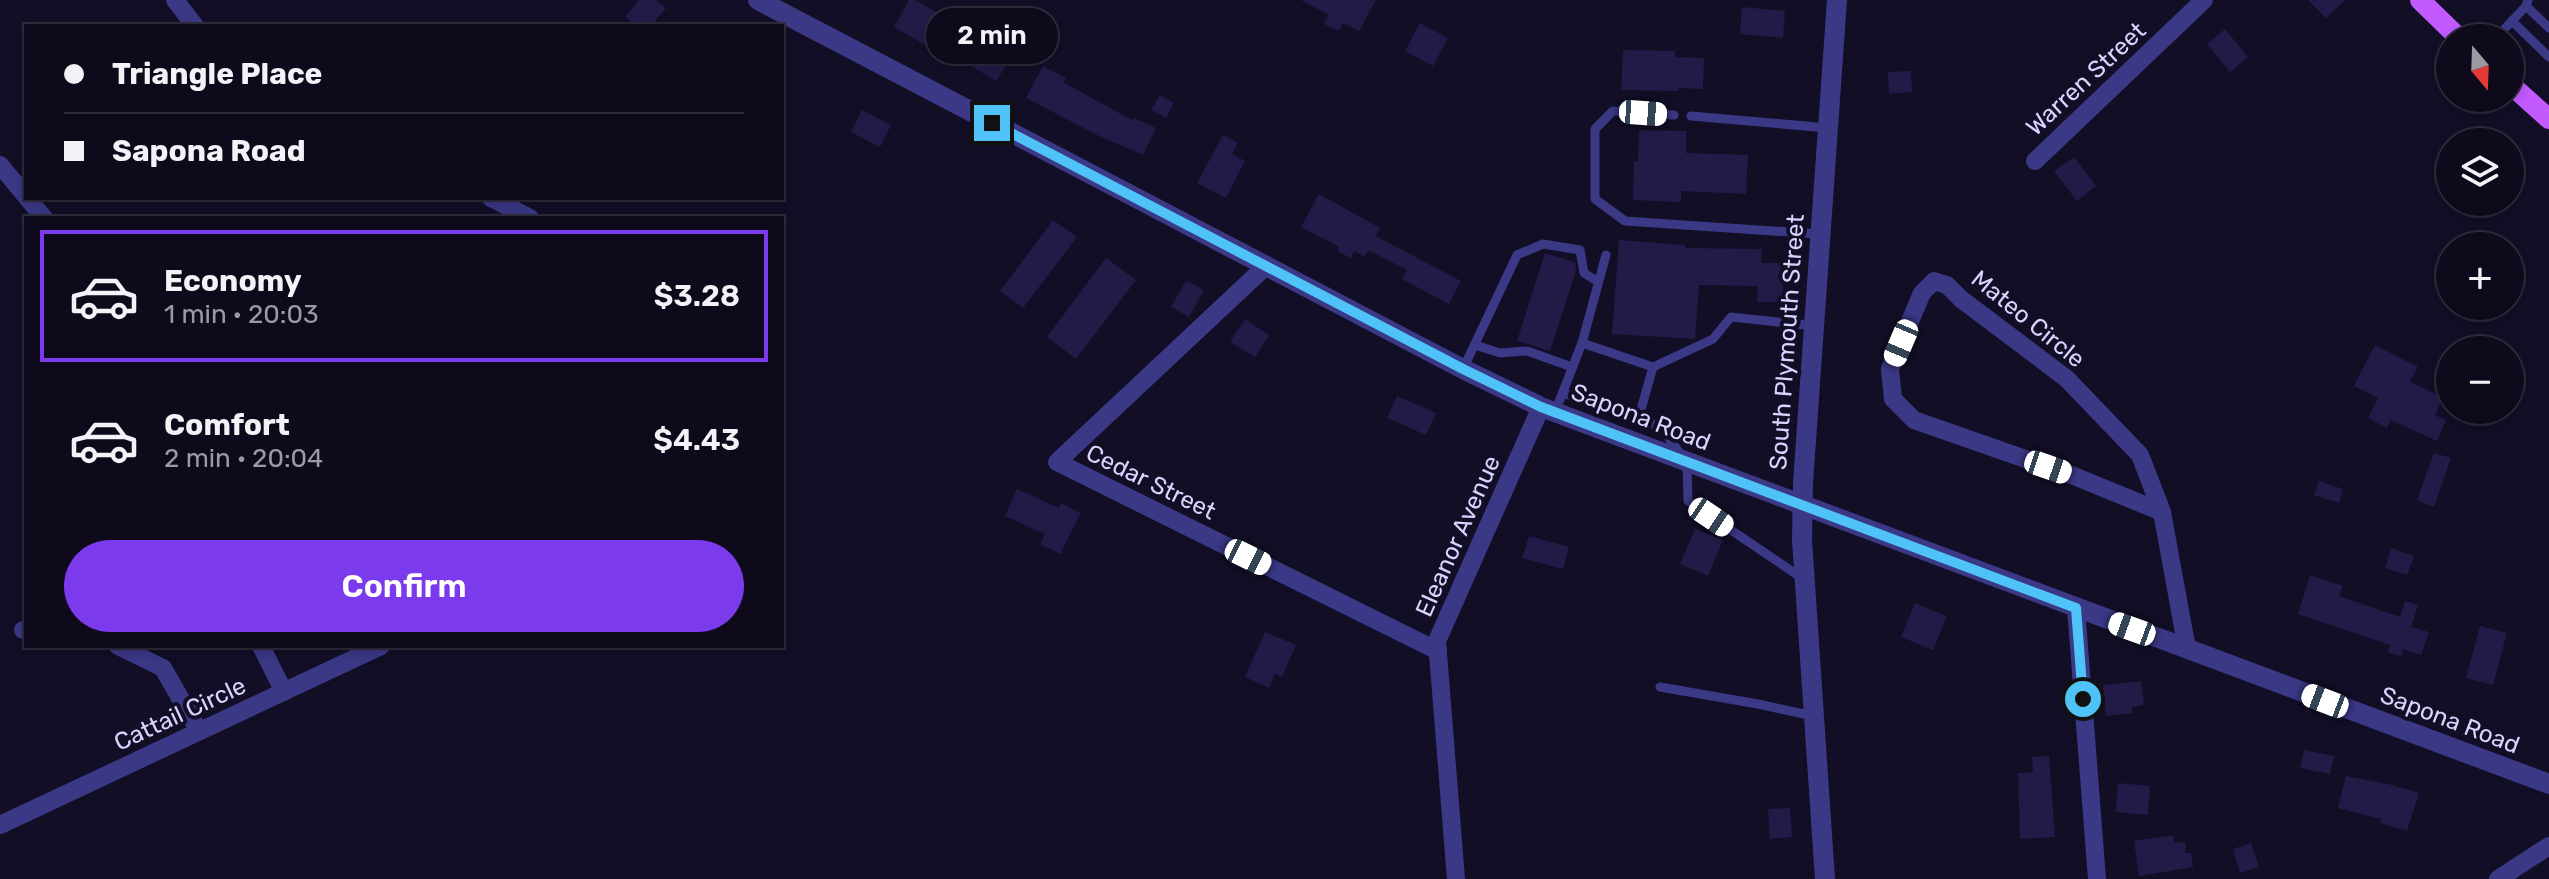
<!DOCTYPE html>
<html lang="en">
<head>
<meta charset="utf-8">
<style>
	:root { --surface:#0e0a1c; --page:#171325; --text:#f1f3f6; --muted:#9b9aa3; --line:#2e2b3b; --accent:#7c3aed }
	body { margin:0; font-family:Rubik,sans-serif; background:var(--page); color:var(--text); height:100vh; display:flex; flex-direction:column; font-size:30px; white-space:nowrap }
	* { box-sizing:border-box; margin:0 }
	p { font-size:26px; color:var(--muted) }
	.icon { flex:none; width:44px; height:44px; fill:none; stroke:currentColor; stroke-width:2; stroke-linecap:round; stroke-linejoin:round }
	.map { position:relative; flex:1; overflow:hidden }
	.details { position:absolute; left:24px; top:216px; width:760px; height:432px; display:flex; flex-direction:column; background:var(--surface); border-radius:0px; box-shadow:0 4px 12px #0003,0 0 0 2px var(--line) }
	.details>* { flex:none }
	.guide { position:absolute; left:24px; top:24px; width:760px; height:176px; border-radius:0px; box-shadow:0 4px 12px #0003,0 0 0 2px var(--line); display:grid; align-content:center; height:176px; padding:0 40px; background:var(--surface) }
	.needle { width:52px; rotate:161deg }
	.fabs { position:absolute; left:2436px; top:24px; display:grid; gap:16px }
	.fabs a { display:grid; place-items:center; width:88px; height:88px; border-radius:50%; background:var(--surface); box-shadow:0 4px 12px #0003,0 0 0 2px var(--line); font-size:40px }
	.end { position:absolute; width:36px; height:36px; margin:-18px; border:10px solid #4fc3f7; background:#111; box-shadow:0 0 0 4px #111 }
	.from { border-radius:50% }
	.bubble { position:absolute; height:56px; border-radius:28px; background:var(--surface); box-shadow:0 4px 12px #0003,0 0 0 2px var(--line); font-size:26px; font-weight:600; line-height:56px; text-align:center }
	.car { position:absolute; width:24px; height:48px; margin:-24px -12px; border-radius:10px; box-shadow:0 0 6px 2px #0007; background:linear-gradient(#fff 24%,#345 0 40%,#fff 0 76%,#345 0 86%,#fff 0) }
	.guide b { display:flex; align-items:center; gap:28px; height:76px; font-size:30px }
	.guide b+b { border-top:2px solid var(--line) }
	.guide i { width:20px; height:20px; background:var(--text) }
	ul { padding:14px 0 0; list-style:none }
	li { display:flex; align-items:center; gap:24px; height:132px; margin:0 16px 12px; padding:0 24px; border:4px solid transparent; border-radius:0px }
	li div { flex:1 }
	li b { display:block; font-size:30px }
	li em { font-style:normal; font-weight:600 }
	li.active { border-color:var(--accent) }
	li>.icon { width:72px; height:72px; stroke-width:1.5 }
	.primary-button { display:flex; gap:16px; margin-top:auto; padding:16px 40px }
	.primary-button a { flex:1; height:92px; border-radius:48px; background:var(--accent); color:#fff; font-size:32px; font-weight:600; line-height:92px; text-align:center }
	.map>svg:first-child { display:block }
	.building { fill:#231a47 }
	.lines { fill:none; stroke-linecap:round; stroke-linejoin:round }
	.service { stroke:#3b3886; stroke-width:9 }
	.minor { stroke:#3b3886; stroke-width:18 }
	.tertiary { stroke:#3b3886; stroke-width:20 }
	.primary { stroke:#c25aff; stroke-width:20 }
	.route { stroke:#4fc3f7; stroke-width:10 }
	.labels { text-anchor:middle; stroke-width:8; stroke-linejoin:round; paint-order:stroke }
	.street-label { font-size:24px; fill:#d8d3ff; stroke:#120e26 }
</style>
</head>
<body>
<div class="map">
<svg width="2549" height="879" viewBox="0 0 2549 879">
	<rect width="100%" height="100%" fill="#120e26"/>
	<!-- building -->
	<g class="building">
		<polygon points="639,0 656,0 666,8 651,26 636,26 625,17"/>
		<polygon points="909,0 915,0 945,17 949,10 1016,50 996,81 955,56 953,61 894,27"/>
		<polygon points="1301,0 1376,0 1359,31 1343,23 1339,31 1324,24 1329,15"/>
		<polygon points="2308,0 2345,0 2326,18"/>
		<polygon points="1742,7 1785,11 1783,38 1740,34"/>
		<polygon points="1420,23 1448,38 1433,66 1405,51"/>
		<polygon points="2225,29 2248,57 2230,72 2207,44"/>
		<polygon points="1623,50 1675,51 1675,57 1704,58 1703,89 1679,88 1679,91 1621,90"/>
		<polygon points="1043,66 1066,78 1063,82 1132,120 1134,118 1156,128 1143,155 1097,135 1026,98"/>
		<polygon points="1911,71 1912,92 1889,94 1888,72"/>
		<polygon points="1160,95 1174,103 1166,118 1151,110"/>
		<polygon points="862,110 891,125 880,147 851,132"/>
		<polygon points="1639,130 1686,131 1686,153 1748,155 1746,194 1681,191 1681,202 1633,200 1634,161 1638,162"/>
		<polygon points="1223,135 1238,143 1232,154 1245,161 1226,198 1197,183"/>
		<polygon points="2074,157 2096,186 2077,201 2054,171"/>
		<polygon points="1319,194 1380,228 1376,236 1461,281 1449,304 1402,279 1407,270 1368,250 1365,257 1354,251 1351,258 1337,251 1339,247 1301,227"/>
		<polygon points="1053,220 1077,237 1023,308 1000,291"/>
		<polygon points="1619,240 1685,245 1685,248 1762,249 1761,263 1784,263 1783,302 1757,302 1758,286 1699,285 1695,339 1612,334"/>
		<polygon points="1545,253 1575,262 1576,271 1550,351 1517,341"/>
		<polygon points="1106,258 1136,280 1076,359 1047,337"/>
		<polygon points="1186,281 1204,290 1189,317 1171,307"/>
		<polygon points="1245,319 1269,335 1255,357 1230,342"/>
		<polygon points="2375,345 2418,367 2410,382 2443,397 2435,415 2446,420 2437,441 2391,420 2387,428 2368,418 2378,398 2354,386"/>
		<polygon points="1397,396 1436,413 1426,435 1387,418"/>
		<polygon points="2434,453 2451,458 2434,507 2417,500"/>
		<polygon points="2319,481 2343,489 2339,503 2314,495"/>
		<polygon points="1017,489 1059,508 1061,503 1081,513 1060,554 1040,544 1045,534 1005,516"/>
		<polygon points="1695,529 1723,540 1708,576 1680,564"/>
		<polygon points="1529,536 1569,547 1563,569 1522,558"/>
		<polygon points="2391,548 2414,556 2407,575 2385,568"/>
		<polygon points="2310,575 2343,586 2339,596 2400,617 2405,601 2418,605 2411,627 2429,632 2421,655 2403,649 2401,656 2388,652 2390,645 2298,614"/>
		<polygon points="1915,603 1947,616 1933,650 1901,637"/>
		<polygon points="2480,626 2507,633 2493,685 2466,678"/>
		<polygon points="1265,632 1296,645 1282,677 1275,674 1269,688 1245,677"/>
		<polygon points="2141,681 2144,705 2132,707 2132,713 2106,716 2103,685"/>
		<polygon points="2304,750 2334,756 2330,774 2300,768"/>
		<polygon points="2049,756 2055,837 2020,839 2018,773 2033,772 2032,757"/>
		<polygon points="2346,776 2392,785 2419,793 2407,831 2380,823 2381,819 2338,808"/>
		<polygon points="2118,783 2150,786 2148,815 2116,812"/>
		<polygon points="1790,808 1792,837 1770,839 1768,809"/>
		<polygon points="2173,835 2174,843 2185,842 2186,853 2191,853 2193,867 2139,876 2134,841"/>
		<polygon points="2251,843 2259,867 2240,873 2233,849"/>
	</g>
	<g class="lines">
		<!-- service -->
		<g class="service">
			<polyline points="2526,6 2549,28"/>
			<polyline points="2512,21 2549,57"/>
			<polyline points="2496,38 2526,6 2528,0"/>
			<polyline points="1674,115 1613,111 1595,129 1595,199 1625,221 1819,234"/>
			<polyline points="1691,116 1828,128"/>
			<polyline points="1582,343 1606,255"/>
			<polyline points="1475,345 1500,353 1527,351 1572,367"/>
			<polyline points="1463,369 1517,255 1543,244 1580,250 1584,273 1597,281"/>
			<polyline points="1563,393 1661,427 1687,463 1688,501 1802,578"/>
			<polyline points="1555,412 1582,343 1653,367 1713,339 1731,317 1814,326"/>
			<polyline points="1638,420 1653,367"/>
			<polyline points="1660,687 1758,704 1813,716"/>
		</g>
		<!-- minor -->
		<g class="minor">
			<polyline points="175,0 195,26"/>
			<polyline points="2035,161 2204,0"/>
			<polyline points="0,165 44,218"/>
			<polyline points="491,198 530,218"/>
			<polyline points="1266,266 1057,462 1438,651"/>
			<polyline points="2162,512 2074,476 1914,420 1893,399 1890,369 1922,293 1934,281 1947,285 1961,299 2067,379 2140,455 2162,512 2187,649"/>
			<polyline points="2076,608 2097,879"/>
			<polyline points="23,630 26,630"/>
			<polyline points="118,646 163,668 199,731"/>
			<polyline points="261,646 284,692"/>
			<polyline points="0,825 381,646"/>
			<polyline points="1456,879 1437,641 1541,407"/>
			<polyline points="2498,879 2549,846"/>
		</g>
		<!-- tertiary -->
		<g class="tertiary">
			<polyline points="758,0 1463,369 1541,407 2549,784"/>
			<polyline points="1825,879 1802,540 1803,483 1837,0"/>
		</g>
		<!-- primary -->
		<g class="primary">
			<polyline points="2420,0 2459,38"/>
			<polyline points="2510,84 2549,119"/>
		</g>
	</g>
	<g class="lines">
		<!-- route -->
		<polyline class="route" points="992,123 1463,369 1541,407 2076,608 2083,699"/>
	</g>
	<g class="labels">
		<!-- street labels -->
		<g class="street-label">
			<text transform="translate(2086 79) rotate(-43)" y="8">Warren Street</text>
			<text transform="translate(2028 319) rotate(39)" y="8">Mateo Circle</text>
			<text transform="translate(1787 342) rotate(-86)" y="8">South Plymouth Street</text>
			<text transform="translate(1641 417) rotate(21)" y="8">Sapona Road</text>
			<text transform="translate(1151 482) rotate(26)" y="8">Cedar Street</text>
			<text transform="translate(1458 536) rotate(-66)" y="8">Eleanor Avenue</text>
			<text transform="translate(180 714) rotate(-25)" y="8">Cattail Circle</text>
			<text transform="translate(2450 720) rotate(21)" y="8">Sapona Road</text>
		</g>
	</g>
</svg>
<div class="fabs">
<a><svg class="needle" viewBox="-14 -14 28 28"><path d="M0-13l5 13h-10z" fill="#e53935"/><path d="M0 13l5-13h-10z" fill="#9b9aa3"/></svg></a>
<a><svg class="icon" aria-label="layers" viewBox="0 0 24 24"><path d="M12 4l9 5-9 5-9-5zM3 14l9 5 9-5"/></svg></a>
<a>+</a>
<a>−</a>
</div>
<i class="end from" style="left:2083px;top:699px"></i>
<i class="end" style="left:992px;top:123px"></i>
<div class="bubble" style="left:926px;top:8px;width:132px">2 min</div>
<i class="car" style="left:1643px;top:113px;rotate:94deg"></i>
<i class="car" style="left:1901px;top:343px;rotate:203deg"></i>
<i class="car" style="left:2048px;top:467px;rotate:109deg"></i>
<i class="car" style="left:1711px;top:517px;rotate:124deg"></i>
<i class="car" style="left:1248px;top:557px;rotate:116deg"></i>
<i class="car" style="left:2132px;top:629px;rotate:290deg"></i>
<i class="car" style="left:2325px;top:701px;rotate:291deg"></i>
<div class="guide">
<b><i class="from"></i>Triangle Place</b>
<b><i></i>Sapona Road</b>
</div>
<section class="details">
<ul>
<li class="active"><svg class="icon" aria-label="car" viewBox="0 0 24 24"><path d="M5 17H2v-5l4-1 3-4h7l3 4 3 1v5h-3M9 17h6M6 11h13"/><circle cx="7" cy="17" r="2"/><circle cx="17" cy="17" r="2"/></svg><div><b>Economy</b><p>1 min · 20:03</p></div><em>$3.28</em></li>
<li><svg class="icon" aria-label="car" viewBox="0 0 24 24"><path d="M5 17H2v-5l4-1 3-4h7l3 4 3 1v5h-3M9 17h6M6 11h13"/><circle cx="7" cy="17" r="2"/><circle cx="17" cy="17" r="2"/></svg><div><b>Comfort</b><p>2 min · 20:04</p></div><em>$4.43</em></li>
</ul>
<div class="primary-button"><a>Confirm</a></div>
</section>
</div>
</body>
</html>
